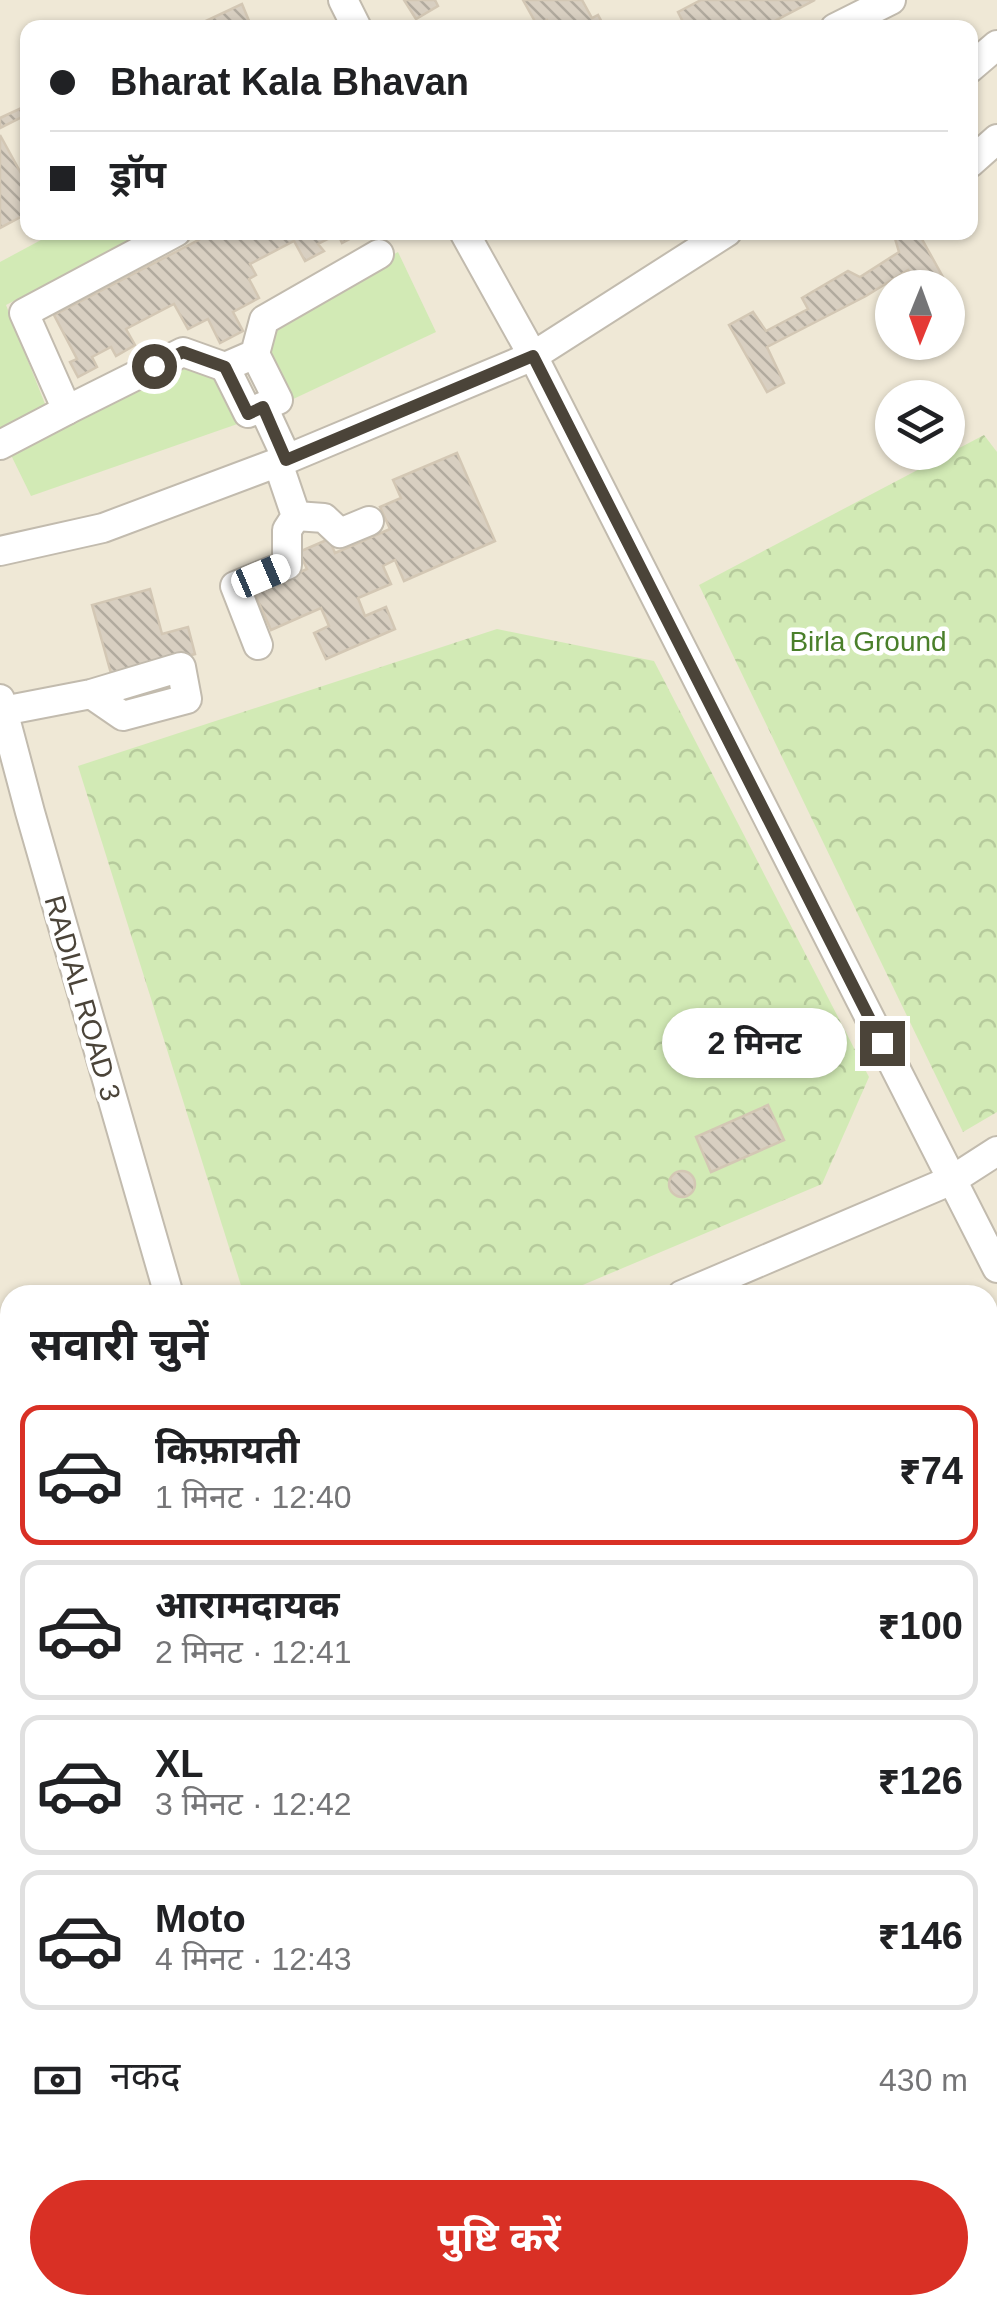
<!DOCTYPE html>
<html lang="hi">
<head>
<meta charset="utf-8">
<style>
	:root { --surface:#fff; --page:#f2f2f2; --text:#202124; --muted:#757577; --line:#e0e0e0; --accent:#d93025 }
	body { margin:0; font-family:Helvetica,"Noto Sans Devanagari",sans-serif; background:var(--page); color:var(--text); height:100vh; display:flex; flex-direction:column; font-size:38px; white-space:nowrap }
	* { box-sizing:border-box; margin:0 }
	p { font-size:32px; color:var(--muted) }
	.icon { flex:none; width:55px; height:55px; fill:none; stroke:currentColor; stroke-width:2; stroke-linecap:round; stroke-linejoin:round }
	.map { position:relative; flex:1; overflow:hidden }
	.sheet { position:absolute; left:0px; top:1285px; width:998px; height:1030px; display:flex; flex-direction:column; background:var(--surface); border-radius:30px 30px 0 0; box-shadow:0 2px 8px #0004 }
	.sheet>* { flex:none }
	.hud { position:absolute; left:20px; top:20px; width:958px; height:220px; border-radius:20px; box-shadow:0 2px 8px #0004; display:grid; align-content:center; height:220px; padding:0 30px; background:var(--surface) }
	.needle { width:65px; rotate:181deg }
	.fabs { position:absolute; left:875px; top:270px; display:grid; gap:20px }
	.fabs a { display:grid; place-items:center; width:90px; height:90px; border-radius:50%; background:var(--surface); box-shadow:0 2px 8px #0004; font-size:50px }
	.end { position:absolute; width:45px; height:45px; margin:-22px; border:12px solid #4b4439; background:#fff; box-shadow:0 0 0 5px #fff }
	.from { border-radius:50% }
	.bubble { position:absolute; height:70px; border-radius:35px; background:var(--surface); box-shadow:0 2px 8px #0004; font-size:32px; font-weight:700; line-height:70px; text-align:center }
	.car { position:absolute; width:30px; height:60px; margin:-30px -15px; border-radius:12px; box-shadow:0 0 8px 2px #0007; background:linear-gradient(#fff 24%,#345 0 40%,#fff 0 76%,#345 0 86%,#fff 0) }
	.hud b { display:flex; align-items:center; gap:35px; height:95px; font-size:38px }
	.hud b+b { border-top:2px solid var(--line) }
	.hud i { width:25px; height:25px; background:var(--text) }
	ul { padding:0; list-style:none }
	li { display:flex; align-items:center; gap:30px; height:140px; margin:0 20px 15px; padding:0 10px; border:5px solid var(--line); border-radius:20px }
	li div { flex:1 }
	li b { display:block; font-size:38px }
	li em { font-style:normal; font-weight:700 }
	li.current { border-color:var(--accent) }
	li>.icon { width:90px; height:90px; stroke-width:1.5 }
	h2 { padding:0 30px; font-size:45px; line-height:120px }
	.pay { display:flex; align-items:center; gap:25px; height:110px; padding:0 30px; font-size:38px }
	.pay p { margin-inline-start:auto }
	.primary-button { display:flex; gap:20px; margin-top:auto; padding:20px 30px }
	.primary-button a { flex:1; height:115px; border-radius:60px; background:var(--accent); color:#fff; font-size:40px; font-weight:700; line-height:115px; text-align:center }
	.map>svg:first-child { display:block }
	.education { fill:#efe8d6; fill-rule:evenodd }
	.grass { fill:#d2eab5 }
	.park { fill:url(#park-crowns) }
	.building { fill:url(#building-back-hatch); stroke:#d3c7b4; stroke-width:2.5 }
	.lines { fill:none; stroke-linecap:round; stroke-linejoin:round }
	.minor-casing { stroke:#c2bbae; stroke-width:32 }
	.minor { stroke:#fff; stroke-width:28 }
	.route { stroke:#4b4439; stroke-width:12 }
	.labels { text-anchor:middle; stroke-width:9; stroke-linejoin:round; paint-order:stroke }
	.park-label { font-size:28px; fill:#4a7f2a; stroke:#fff }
	.street-label { font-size:28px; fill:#4b4439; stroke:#fff }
</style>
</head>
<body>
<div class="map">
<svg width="997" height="2315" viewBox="0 0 997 2315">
	<defs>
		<pattern id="park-crowns" width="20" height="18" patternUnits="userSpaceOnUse" patternTransform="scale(2.5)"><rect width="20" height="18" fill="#d2eab5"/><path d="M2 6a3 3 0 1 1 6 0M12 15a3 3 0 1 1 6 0" fill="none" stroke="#b6ca9c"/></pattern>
		<pattern id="building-back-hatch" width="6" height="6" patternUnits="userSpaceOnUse" patternTransform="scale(2.5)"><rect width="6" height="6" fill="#d8cfc1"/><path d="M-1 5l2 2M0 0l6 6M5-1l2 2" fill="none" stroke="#b1aa9e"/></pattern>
	</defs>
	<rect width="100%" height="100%" fill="#f6f3ec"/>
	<!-- education -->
	<path class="education" d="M 0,0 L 997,0 L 997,2315 L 0,2315 ZM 28,28 L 970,28 L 970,232 L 28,232 ZM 892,288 L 948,288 L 948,342 L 892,342 ZM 892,398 L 948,398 L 948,452 L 892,452 ZM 10,1295 L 988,1295 L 988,2305 L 10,2305 Z"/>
	<!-- grass -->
	<g class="grass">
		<polygon points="54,233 146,233 6,305 47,409 0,433 0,262"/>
		<polygon points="398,252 436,332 289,401 262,352 276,319"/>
		<polygon points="174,366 222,375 246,421 31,496 9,451"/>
		<polygon points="10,1563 10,1685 0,1645 0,1601 4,1598 0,1583 0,1566"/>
	</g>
	<!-- park -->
	<g class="park">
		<polygon points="984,435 997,452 997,1112 963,1132 699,585"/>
		<polygon points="497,629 654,661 869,1077 822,1184 559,1295 244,1295 78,766"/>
	</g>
	<!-- building -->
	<g class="building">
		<polygon points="404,0 435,0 438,6 416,19"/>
		<polygon points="523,0 582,0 592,18 598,15 605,28 551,28 547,20 537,25"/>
		<polygon points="701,0 815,0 761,28 672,28 683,22 678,12"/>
		<polygon points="242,4 252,28 191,28"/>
		<polygon points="28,105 28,114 0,128 0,118"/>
		<polygon points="0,135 28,186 28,213 0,228"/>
		<polygon points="214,232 363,232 342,243 338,234 318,244 324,251 305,261 294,241 250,264 256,275 249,279 259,298 233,312 243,331 220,343 208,319 188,329 174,304 126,329 135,345 116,356 111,347 92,357 97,367 78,377 70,362 77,359 54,315"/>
		<polygon points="893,232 918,232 944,279 925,288 918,288 908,270 866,296 767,347 784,383 767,392 729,325 753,312 766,331 808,309 802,298 848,271 860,277 899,252"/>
		<polygon points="457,453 495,541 404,581 395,560 383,566 391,584 358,598 365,616 386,607 395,629 326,659 314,633 329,626 321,608 271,630 254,592 307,569 299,552 329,539 335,553 390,529 380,507 401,498 393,480"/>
		<polygon points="150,589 162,634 188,627 195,654 112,677 92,605"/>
		<polygon points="768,1105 784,1140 711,1172 696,1137"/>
		<circle cx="682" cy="1184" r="13"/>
		<polygon points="988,1514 997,1534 997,1643 988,1623"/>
		<polygon points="988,1647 997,1664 997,1671 989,1675 997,1689 997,1699 988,1705"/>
		<polygon points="0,1667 10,1708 10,1739 0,1741"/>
		<polygon points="997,1791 997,1840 988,1844 988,1795"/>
		<polygon points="996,1853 997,1880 988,1883 988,1857"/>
		<polygon points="10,1861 10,1904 0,1906 0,1863"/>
		<polygon points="997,1967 997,2123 988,2125 988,1970"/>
	</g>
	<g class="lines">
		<defs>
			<g id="minor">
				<polyline points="343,0 357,28"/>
				<polyline points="835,28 891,0"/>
				<polyline points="970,68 997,45"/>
				<polyline points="970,163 997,139"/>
				<polyline points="176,232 24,313 67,410 183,352 225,367 255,354 264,320 379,254"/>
				<polyline points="464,232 533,356 997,1268"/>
				<polyline points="225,367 248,413 278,400 255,354"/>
				<polyline points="263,407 287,459"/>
				<polyline points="0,445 67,410"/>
				<polyline points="296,516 324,518 340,533 369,521"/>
				<polyline points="0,551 103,528 287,459 533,356 727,232"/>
				<polyline points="258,645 235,586 287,565 287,530 296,516 278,463"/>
				<polyline points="0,699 30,812 169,1295"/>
				<polyline points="3,711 91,694 181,667 187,699 123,716 91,694"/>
				<polyline points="682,1295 952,1180 997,1151"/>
				<polyline points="0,1502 10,1500"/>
				<polyline points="0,1526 10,1523"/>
				<polyline points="988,1730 997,1726"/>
				<polyline points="988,2144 997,2141"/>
				<polyline points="988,2189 997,2185"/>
				<polyline points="445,2305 448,2315"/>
				<polyline points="580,2315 622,2305"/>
			</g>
		</defs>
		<!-- minor casing -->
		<use href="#minor" class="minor-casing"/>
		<!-- minor -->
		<use href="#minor" class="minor"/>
	</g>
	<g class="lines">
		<!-- route -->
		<polyline class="route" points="154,366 183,352 225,367 248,414 263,407 286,460 533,356 882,1043"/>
	</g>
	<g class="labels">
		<!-- park labels -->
		<g class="park-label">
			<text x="868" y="651">Birla Ground</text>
		</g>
		<!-- street labels -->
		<g class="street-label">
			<text transform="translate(83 998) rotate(74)" y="10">RADIAL ROAD 3</text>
		</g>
	</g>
</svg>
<div class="fabs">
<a><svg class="needle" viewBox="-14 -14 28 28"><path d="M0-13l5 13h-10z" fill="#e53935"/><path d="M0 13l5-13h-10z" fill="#757577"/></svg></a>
<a><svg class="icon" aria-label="layers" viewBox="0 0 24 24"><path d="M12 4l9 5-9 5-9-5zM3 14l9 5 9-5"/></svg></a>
</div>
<i class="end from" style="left:154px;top:366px"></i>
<i class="end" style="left:882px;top:1043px"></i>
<div class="bubble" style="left:662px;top:1008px;width:185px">2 मिनट</div>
<i class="car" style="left:261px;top:576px;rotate:67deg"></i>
<div class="hud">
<b><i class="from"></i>Bharat Kala Bhavan</b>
<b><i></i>ड्रॉप</b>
</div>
<section class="sheet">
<h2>सवारी चुनें</h2>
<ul>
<li class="current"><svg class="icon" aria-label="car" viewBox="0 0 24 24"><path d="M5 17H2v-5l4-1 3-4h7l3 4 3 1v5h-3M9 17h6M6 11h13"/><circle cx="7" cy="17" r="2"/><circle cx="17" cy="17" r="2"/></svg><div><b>किफ़ायती</b><p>1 मिनट · 12:40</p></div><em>₹74</em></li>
<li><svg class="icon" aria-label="car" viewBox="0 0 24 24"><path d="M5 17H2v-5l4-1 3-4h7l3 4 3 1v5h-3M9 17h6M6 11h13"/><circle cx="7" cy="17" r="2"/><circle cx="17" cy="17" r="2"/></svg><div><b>आरामदायक</b><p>2 मिनट · 12:41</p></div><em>₹100</em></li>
<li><svg class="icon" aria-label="car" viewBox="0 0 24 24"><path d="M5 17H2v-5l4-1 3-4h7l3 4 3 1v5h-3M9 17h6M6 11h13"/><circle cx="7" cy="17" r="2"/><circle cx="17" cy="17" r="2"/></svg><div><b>XL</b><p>3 मिनट · 12:42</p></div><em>₹126</em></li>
<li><svg class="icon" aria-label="car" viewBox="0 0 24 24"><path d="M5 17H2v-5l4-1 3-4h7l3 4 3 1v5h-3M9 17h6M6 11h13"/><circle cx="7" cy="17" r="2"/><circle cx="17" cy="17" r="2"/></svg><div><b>Moto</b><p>4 मिनट · 12:43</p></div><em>₹146</em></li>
</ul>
<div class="pay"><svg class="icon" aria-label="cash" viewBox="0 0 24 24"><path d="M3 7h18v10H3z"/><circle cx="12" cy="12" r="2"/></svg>नकद<p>430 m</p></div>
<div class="primary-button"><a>पुष्टि करें</a></div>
</section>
</div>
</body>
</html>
